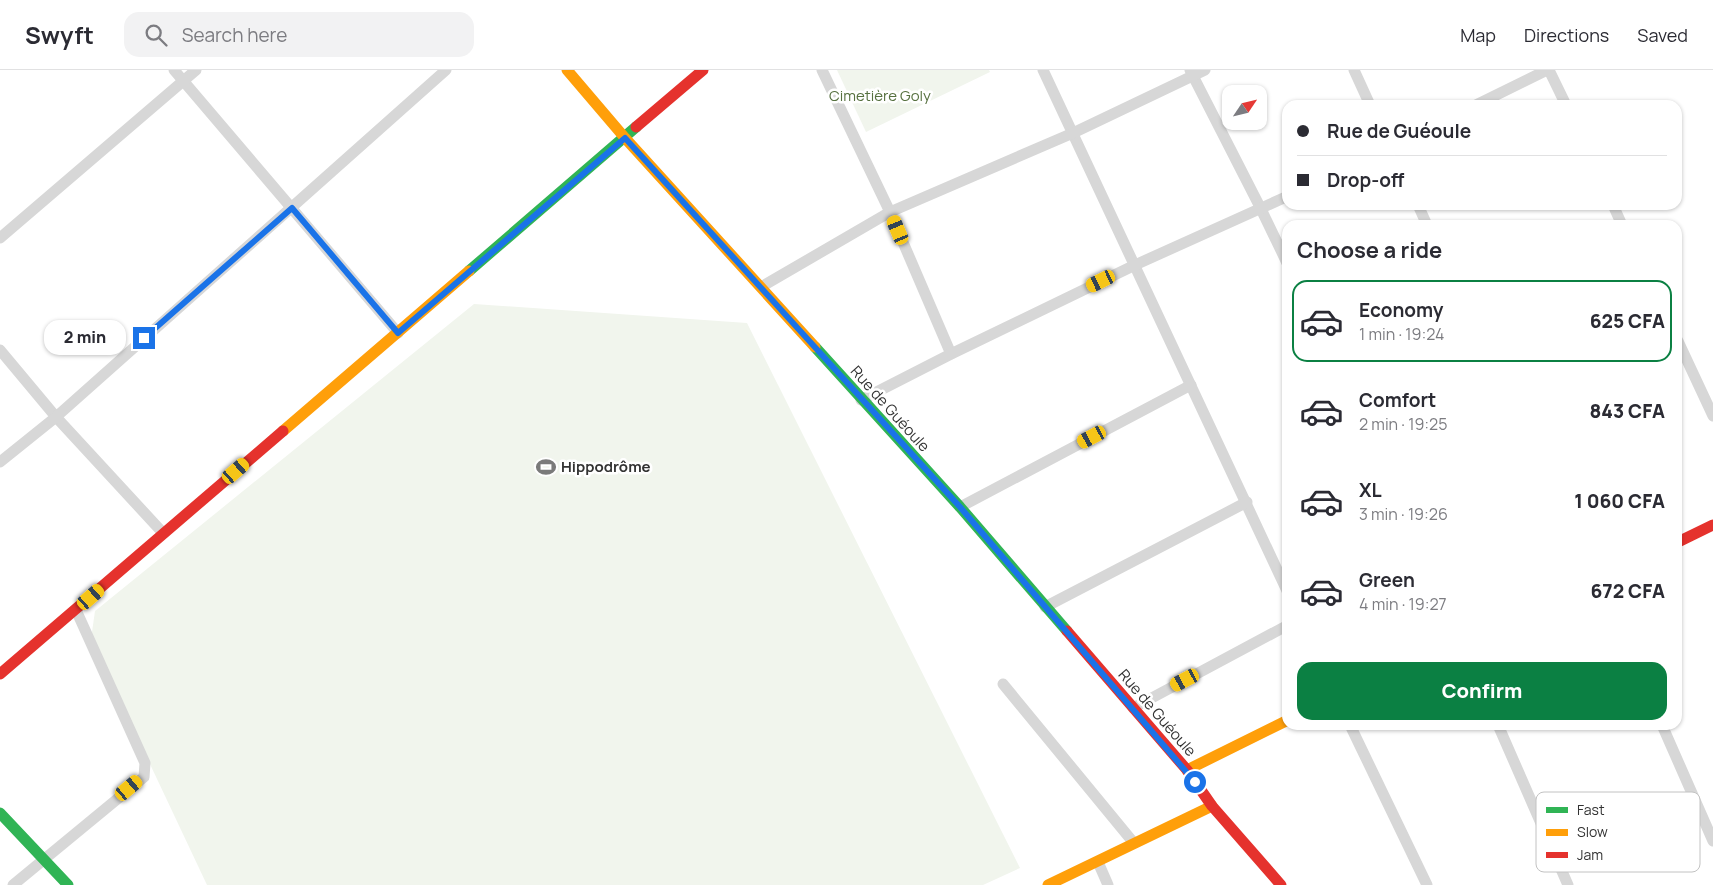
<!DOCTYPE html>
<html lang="en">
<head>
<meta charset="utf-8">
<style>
	:root { --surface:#fff; --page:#f2f2f3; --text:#2b2b33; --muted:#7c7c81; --line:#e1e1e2; --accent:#0b8043 }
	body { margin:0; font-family:Manrope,sans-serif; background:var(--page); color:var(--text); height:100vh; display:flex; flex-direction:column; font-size:19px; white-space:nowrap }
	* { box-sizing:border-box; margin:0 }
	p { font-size:16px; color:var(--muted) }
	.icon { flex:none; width:28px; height:28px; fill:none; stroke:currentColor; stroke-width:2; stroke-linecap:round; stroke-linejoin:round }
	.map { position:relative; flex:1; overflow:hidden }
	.drawer { position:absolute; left:1282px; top:150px; width:400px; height:510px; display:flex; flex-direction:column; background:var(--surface); border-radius:15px; box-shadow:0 1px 4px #0004 }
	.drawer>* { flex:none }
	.banner { position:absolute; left:1282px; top:30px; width:400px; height:110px; border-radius:15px; box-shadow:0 1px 4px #0004; display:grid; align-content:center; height:110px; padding:0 15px; background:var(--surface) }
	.needle { width:32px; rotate:55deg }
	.tools { position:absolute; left:1222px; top:15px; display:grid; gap:10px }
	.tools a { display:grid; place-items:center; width:45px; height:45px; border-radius:10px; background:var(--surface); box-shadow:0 1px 4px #0004; font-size:25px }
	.end { position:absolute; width:22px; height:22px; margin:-11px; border:6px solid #1a73e8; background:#fff; box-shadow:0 0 0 2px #fff }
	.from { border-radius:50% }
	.bubble { position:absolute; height:35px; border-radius:15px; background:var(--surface); box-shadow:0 1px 4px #0004; font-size:16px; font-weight:800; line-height:35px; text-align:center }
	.car { position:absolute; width:15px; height:30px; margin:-15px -8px; border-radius:6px; box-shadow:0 0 4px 1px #0007; background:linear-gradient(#f5c518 24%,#345 0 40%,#f5c518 0 76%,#345 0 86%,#f5c518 0) }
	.banner b { display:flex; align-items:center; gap:18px; height:48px; font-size:19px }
	.banner b+b { border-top:1px solid var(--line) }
	.banner i { width:12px; height:12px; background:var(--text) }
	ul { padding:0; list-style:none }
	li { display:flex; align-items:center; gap:15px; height:82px; margin:0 10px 8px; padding:0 5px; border:2px solid transparent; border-radius:15px }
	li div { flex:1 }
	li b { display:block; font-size:19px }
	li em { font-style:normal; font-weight:800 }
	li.selected { border-color:var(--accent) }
	li>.icon { width:45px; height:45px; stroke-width:1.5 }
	h2 { padding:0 15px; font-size:22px; line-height:60px }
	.primary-button { display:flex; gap:10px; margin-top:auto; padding:10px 15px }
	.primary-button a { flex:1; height:58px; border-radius:15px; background:var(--accent); color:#fff; font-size:20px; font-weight:800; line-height:58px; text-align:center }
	header { display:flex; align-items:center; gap:30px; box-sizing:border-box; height:70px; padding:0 25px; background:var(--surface); border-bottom:1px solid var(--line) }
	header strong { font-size:24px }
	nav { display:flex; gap:28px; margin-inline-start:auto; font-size:18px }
	.search { width:350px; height:45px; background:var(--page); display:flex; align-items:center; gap:12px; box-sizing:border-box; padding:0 18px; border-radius:15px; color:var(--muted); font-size:19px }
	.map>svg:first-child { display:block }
	.green { fill:#f1f5ed }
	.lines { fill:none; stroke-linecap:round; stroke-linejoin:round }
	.street { stroke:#d7d7d7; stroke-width:11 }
	.fast { stroke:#30b455; stroke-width:11 }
	.slow { stroke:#ff9f0a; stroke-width:11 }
	.jam { stroke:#e5322d; stroke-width:11 }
	.route { stroke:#1a73e8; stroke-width:6 }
	.labels { text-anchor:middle; stroke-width:5; stroke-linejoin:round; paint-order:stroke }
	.park-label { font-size:15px; fill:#56703f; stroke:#fff }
	.street-label { font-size:15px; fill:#333; stroke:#fff }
	.poi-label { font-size:15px; font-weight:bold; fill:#333; stroke:#fff; text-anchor:start }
	.key { fill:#fff; stroke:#c2c2c2; stroke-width:1 }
	.key-label { font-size:14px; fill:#333 }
</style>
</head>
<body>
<header>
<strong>Swyft</strong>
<div class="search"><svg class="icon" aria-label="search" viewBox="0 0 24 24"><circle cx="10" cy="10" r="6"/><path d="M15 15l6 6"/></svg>Search here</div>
<nav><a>Map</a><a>Directions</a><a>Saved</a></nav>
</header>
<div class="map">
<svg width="1713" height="815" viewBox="0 0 1713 815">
	<rect width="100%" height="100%" fill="#fff"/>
	<!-- green -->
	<g class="green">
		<polygon points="837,0 989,0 990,2 866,62"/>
		<polygon points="474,234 747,253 1020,798 983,815 207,815 91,569 95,541"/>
	</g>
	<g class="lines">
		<!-- street -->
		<g class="street">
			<polyline points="174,0 398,263"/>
			<polyline points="822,0 890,142 951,284"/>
			<polyline points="1043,0 1288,523"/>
			<polyline points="1190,0 1261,139 1288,195"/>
			<polyline points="1354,0 1370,35"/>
			<polyline points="1549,0 1566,35"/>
			<polyline points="1476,35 1547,0"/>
			<polyline points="1418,135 1427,155"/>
			<polyline points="1613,135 1622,155"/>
			<polyline points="0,168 196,0"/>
			<polyline points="761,217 890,142 1073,63 1205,0"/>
			<polyline points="1678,271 1713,346"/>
			<polyline points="0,280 56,347 163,463"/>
			<polyline points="861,330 951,284 1135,195 1288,126"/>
			<polyline points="0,392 56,347 446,0"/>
			<polyline points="960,437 1191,315"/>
			<polyline points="1045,537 1247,432"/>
			<polyline points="1003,614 1133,772"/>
			<polyline points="1133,638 1288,555"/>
			<polyline points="1350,655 1427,815"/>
			<polyline points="1498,655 1568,815"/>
			<polyline points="1662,655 1713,771"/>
			<polyline points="1098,792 1108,815"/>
			<polyline points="13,815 144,707 145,693 76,540"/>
		</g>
		<!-- fast -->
		<g class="fast">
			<polyline points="469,201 636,57"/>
			<polyline points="815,277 960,437 1067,561"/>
			<polyline points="0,743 68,815"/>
		</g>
		<!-- slow -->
		<g class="slow">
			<polyline points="567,0 625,68 815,277"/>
			<polyline points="283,361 469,201"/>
			<polyline points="1187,700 1288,650"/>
			<polyline points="1048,815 1212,736"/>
		</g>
		<!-- jam -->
		<g class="jam">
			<polyline points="636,57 703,0"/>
			<polyline points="1678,472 1713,455"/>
			<polyline points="1067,561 1187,700 1212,736 1281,815"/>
			<polyline points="0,604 283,361"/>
		</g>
	</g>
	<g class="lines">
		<!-- route -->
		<polyline class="route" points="144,268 292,138 398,263 625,68 960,437 1195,712"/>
	</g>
	<!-- icons -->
	<defs>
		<symbol id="stadium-bare" viewBox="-9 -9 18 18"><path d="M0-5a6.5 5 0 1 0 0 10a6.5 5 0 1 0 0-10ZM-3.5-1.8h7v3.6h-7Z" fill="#7a7a7a" stroke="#fff" stroke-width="2.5" paint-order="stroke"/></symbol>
	</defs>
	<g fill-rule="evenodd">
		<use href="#stadium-bare" x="532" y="383" width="28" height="28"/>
	</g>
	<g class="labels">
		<!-- park labels -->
		<g class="park-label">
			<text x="880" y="31">Cimetière Goly</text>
		</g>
		<!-- street labels -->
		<g class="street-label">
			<text transform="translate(890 339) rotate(48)" y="5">Rue de Guéoule</text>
			<text transform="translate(1157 643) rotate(49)" y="5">Rue de Guéoule</text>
		</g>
		<!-- poi labels -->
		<g class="poi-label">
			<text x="561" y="402">Hippodrôme</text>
		</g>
	</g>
	<!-- legend -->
	<rect x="1536" y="722" width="164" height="80" rx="8" class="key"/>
	<rect x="1546" y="737" width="22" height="6" fill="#30b455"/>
	<rect x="1546" y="759" width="22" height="7" fill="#ff9f0a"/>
	<rect x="1546" y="782" width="22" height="6" fill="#e5322d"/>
	<g class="key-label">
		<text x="1577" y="745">Fast</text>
		<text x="1577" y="767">Slow</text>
		<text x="1577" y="790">Jam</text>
	</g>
</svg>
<div class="tools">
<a><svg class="needle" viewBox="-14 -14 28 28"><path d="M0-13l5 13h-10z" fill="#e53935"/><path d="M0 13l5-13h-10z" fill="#7c7c81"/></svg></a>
</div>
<i class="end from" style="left:1195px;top:712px"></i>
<i class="end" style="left:144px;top:268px"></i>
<div class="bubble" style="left:44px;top:250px;width:82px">2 min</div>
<i class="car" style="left:898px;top:160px;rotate:337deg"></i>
<i class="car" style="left:1101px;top:211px;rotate:244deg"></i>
<i class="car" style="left:1092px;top:367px;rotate:242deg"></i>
<i class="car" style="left:236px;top:401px;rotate:49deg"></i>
<i class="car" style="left:91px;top:527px;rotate:49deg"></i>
<i class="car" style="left:1185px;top:610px;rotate:242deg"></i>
<i class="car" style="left:129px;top:718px;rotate:50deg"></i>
<div class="banner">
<b><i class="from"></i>Rue de Guéoule</b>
<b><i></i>Drop-off</b>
</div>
<section class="drawer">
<h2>Choose a ride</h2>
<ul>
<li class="selected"><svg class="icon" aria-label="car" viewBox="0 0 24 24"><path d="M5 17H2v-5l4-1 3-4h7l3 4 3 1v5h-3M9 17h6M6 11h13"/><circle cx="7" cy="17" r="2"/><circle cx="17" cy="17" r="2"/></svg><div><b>Economy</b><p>1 min · 19:24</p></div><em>625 CFA</em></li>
<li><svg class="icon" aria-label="car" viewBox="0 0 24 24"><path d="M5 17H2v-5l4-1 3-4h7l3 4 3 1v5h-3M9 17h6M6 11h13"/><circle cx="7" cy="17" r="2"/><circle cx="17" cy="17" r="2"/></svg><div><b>Comfort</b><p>2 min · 19:25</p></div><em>843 CFA</em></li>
<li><svg class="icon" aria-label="car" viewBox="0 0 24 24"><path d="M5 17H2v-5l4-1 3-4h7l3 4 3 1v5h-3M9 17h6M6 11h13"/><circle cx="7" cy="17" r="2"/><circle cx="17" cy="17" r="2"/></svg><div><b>XL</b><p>3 min · 19:26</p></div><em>1 060 CFA</em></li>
<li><svg class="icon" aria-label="car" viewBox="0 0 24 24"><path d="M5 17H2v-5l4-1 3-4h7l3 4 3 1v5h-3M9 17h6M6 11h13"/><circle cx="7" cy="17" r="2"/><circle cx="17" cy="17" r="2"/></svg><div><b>Green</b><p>4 min · 19:27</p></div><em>672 CFA</em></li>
</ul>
<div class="primary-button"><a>Confirm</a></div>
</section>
</div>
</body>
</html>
